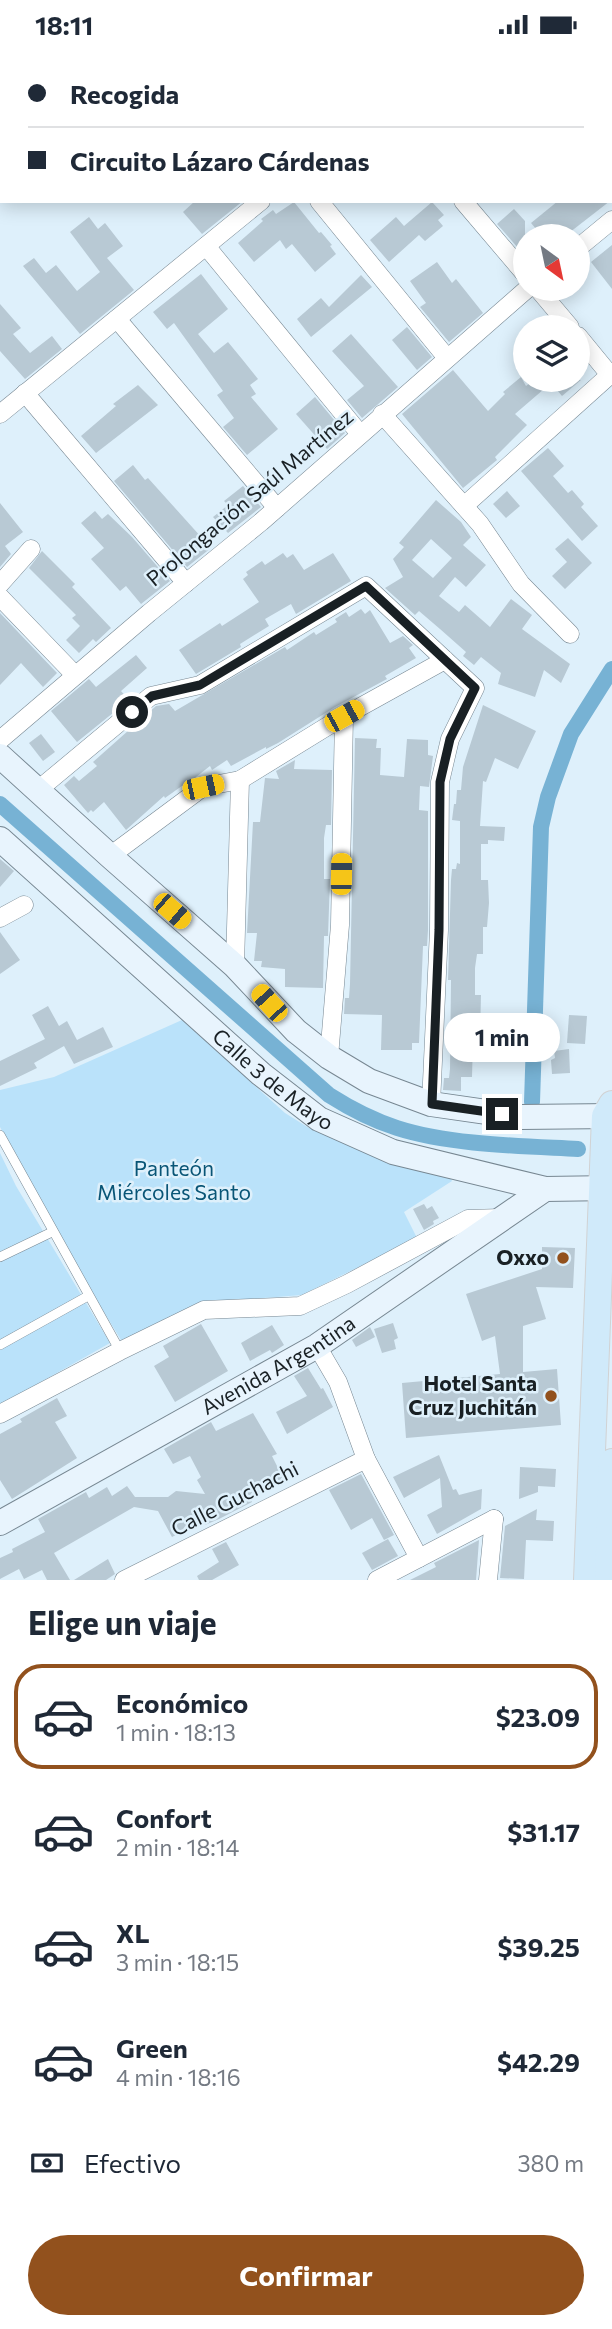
<!DOCTYPE html>
<html lang="es">
<head>
<meta charset="utf-8">
<style>
	:root { --surface:#fff; --page:#f2f2f3; --text:#1f2937; --muted:#747a83; --line:#e0e1e3; --accent:#92511d }
	body { margin:0; font-family:Commissioner,sans-serif; background:var(--page); color:var(--text); height:100vh; display:flex; flex-direction:column; font-size:26px; white-space:nowrap }
	* { box-sizing:border-box; margin:0 }
	p { font-size:23px; color:var(--muted) }
	.icon { flex:none; width:38px; height:38px; fill:none; stroke:currentColor; stroke-width:2; stroke-linecap:round; stroke-linejoin:round }
	.map { position:relative; height:1531px; overflow:hidden }
	.drawer { display:flex; flex-direction:column; background:var(--surface); flex:1 }
	.drawer>* { flex:none }
	.banner { position:absolute; left:0px; top:0px; width:612px; height:154px; box-shadow:0 4px 18px #0003; display:grid; align-content:center; height:154px; padding:0 28px; background:var(--surface) }
	.needle { width:46px; rotate:147deg }
	.tools { position:absolute; left:513px; top:175px; display:grid; gap:14px }
	.tools a { display:grid; place-items:center; width:77px; height:77px; border-radius:50%; background:var(--surface); box-shadow:0 4px 18px #0003; font-size:35px }
	.end { position:absolute; width:32px; height:32px; margin:-16px; border:9px solid #192024; background:#fff; box-shadow:0 0 0 4px #fff }
	.from { border-radius:50% }
	.bubble { position:absolute; height:49px; border-radius:24px; background:var(--surface); box-shadow:0 4px 18px #0003; font-size:23px; font-weight:700; line-height:49px; text-align:center }
	.car { position:absolute; width:21px; height:42px; margin:-21px -10px; border-radius:9px; box-shadow:0 0 5px 2px #0007; background:linear-gradient(#f5c518 24%,#345 0 40%,#f5c518 0 76%,#345 0 86%,#f5c518 0) }
	.banner b { display:flex; align-items:center; gap:24px; height:66px; font-size:26px }
	.banner b+b { border-top:2px solid var(--line) }
	.banner i { width:18px; height:18px; background:var(--text) }
	ul { padding:0; list-style:none }
	li { display:flex; align-items:center; gap:21px; height:105px; margin:0 14px 10px; padding:0 14px; border:4px solid transparent; border-radius:28px }
	li div { flex:1 }
	li b { display:block; font-size:26px }
	li em { font-style:normal; font-weight:700 }
	li.on { border-color:var(--accent) }
	li>.icon { width:63px; height:63px; stroke-width:1.5 }
	h2 { padding:0 28px; font-size:32px; line-height:84px }
	.pay { display:flex; align-items:center; gap:18px; height:77px; padding:0 28px; font-size:26px }
	.pay p { margin-inline-start:auto }
	.primary-button { display:flex; gap:14px; margin-top:auto; padding:14px 28px }
	.primary-button a { flex:1; height:80px; border-radius:42px; background:var(--accent); color:#fff; font-size:28px; font-weight:700; line-height:80px; text-align:center }
	.status { display:flex; justify-content:space-between; align-items:center; height:49px; padding:0 35px; background:var(--surface); direction:ltr }
	.status svg { height:19px; fill:currentColor }
	.map>svg:first-child { display:block }
	.green { fill:#bae2fa }
	.lines { fill:none; stroke-linecap:round; stroke-linejoin:round }
	.canal { stroke:#77b2d4; stroke-width:16 }
	.building { fill:#b8c9d4; fill-rule:evenodd }
	.lane-casing { stroke:#778792; stroke-width:10 }
	.street-casing { stroke:#778792; stroke-width:19 }
	.secondary-casing { stroke:#778792; stroke-width:26 }
	.primary-casing { stroke:#d1d2d3; stroke-width:28 }
	.lane { stroke:#fff; stroke-width:9 }
	.street { stroke:#fff; stroke-width:18 }
	.secondary { stroke:#e8f4fd; stroke-width:24 }
	.primary { stroke:#d0eafa; stroke-width:26 }
	.route { stroke:#192024; stroke-width:9 }
	.poi-dot { fill:#92511d; stroke:#def0fb; stroke-width:2.5 }
	.labels { text-anchor:middle; stroke-width:5; stroke-linejoin:round; paint-order:stroke }
	.street-label { font-size:21px; fill:#192024; stroke:#def0fb }
	.park-label { font-size:21px; fill:#095576; stroke:#def0fb }
	.poi-label { font-size:21px; font-weight:bold; fill:#192024; stroke:#def0fb; text-anchor:end }
</style>
</head>
<body>
<div class="status"><b>18:11</b><svg viewBox="0 0 49 12"><path d="M0 12V9h3v3zM5 12V6h3v6zM10 12V3h3v9zM15 12V0h3v12zM26 1h20v11H26zM47 4h2v5h-2z"/></svg></div>
<div class="map">
<svg width="612" height="1531" viewBox="0 0 612 1531">
	<rect width="100%" height="100%" fill="#def0fb"/>
	<!-- green -->
	<g class="green">
		<polygon points="182,971 285,1064 309,1079 354,1097 448,1124 452,1132 404,1163 417,1189 302,1246 211,1253 121,1291 72,1211 0,1078 0,1041 54,1028"/>
		<polygon points="0,1104 16,1137 110,1294 0,1356"/>
	</g>
	<g class="lines">
		<!-- canal -->
		<g class="canal">
			<path d="M 0,755 L 329,1046 C 351,1060 372,1071 397,1079 C 450,1096 522,1097 578,1100"/>
			<polyline points="532,1053 541,778 548,748 571,685 612,620"/>
		</g>
	</g>
	<!-- building -->
	<g class="building">
		<polygon points="195,152 243,152 202,185 183,163"/>
		<polygon points="558,152 610,152 565,187 542,187 531,174"/>
		<polygon points="294,153 319,184 321,183 332,196 330,197 336,205 315,223 292,195 286,200 280,191 254,213 238,194 263,172 261,170 273,161 276,165"/>
		<polygon points="432,153 444,166 438,171 443,177 425,192 419,186 389,213 370,191 396,168 404,177"/>
		<polygon points="514,160 525,172 525,207 497,175"/>
		<polygon points="89,168 98,180 105,174 123,197 107,209 134,241 80,285 23,217 34,209 46,224 56,216 77,242 100,223 70,183"/>
		<polygon points="612,196 612,240 591,213"/>
		<polygon points="437,213 452,234 456,230 483,264 449,293 420,258 426,254 410,232"/>
		<polygon points="201,225 228,260 198,285 214,304 228,293 242,310 258,330 250,336 256,345 251,348 278,380 247,406 223,378 234,369 217,346 223,342 174,274 167,280 153,263"/>
		<polygon points="361,226 372,238 311,288 297,270 321,249 329,258"/>
		<polygon points="0,255 21,279 13,285 30,304 52,287 62,300 25,330 0,302"/>
		<polygon points="407,278 432,308 417,321 392,291"/>
		<polygon points="351,285 398,338 362,369 347,351 364,337 332,302"/>
		<polygon points="453,321 488,362 505,345 503,343 521,328 526,337 534,331 581,331 562,347 551,334 515,365 527,376 495,408 497,411 463,439 402,365"/>
		<polygon points="138,336 158,356 96,404 81,387 116,357 113,355"/>
		<polygon points="315,348 345,384 327,400 296,365"/>
		<polygon points="548,399 564,417 553,427 568,444 572,441 584,455 581,458 598,477 582,492 521,422"/>
		<polygon points="133,416 145,431 148,429 211,499 187,518 114,432"/>
		<polygon points="243,437 261,458 228,484 213,468 228,456 224,452"/>
		<polygon points="507,442 520,457 506,469 493,455"/>
		<path d="M 436,451 L 461,473 L 471,488 L 463,496 L 486,516 L 466,538 L 455,528 L 439,547 L 459,563 L 465,556 L 490,578 L 511,550 L 532,566 L 522,580 L 570,615 L 561,634 L 544,621 L 535,648 L 498,635 L 501,624 L 481,608 L 474,616 L 463,607 L 466,603 L 440,580 L 419,562 L 415,566 L 385,539 L 403,528 L 393,510 L 404,498 L 399,494 ZM 431,490 L 452,509 L 433,529 L 412,511 Z"/>
		<polygon points="0,454 23,483 5,497 11,505 0,518"/>
		<polygon points="95,462 102,470 108,465 132,488 170,532 141,555 126,537 120,542 91,510 104,499 81,474"/>
		<polygon points="568,489 592,514 565,540 552,527 567,513 555,500"/>
		<polygon points="42,502 75,535 72,538 111,579 96,593 93,590 79,604 66,591 80,577 72,569 76,566 29,519"/>
		<polygon points="283,504 287,509 293,505 304,521 333,504 351,532 296,565 291,555 265,570 269,577 240,595 241,598 196,625 179,601 220,574 222,577 259,553 243,530 248,526 246,523 262,512 265,516"/>
		<polygon points="361,560 365,565 370,561 390,594 403,587 413,596 409,599 416,609 385,627 387,630 335,658 278,694 266,700 266,698 231,717 227,711 212,721 210,717 187,735 186,734 165,749 164,747 126,781 104,753 93,763 91,761 88,764 64,736 74,727 79,732 97,717 93,713 156,657 169,655 175,662 285,598 287,601 314,583 316,586 337,573 335,570 346,563 349,568"/>
		<polygon points="0,564 57,624 43,638 21,614 0,636"/>
		<polygon points="136,606 147,619 121,642 129,651 77,693 51,662 89,630 96,638"/>
		<polygon points="483,656 536,682 518,720 495,709 486,733 483,732 480,777 505,778 504,792 488,791 488,795 481,795 481,831 488,831 489,854 487,878 483,878 483,905 477,905 475,919 475,946 481,946 480,988 474,987 473,991 472,1028 461,1028 461,1042 443,1041 444,1029 449,1029 450,1020 451,931 448,931 451,831 452,820 456,820 457,814 460,815 460,772 452,771 454,755 456,755 457,741 461,741 463,718"/>
		<polygon points="41,685 55,703 43,712 29,694"/>
		<polygon points="355,689 377,690 376,699 381,699 380,726 404,728 407,690 428,691 428,706 433,707 429,738 420,737 419,761 428,762 428,881 427,897 423,897 419,994 412,994 412,1001 381,1001 382,966 344,965 345,949 349,949 350,935"/>
		<polygon points="295,711 294,720 332,721 331,776 326,776 324,789 324,830 330,830 328,887 324,887 323,939 285,938 285,920 261,918 262,912 254,912 257,884 247,884 253,773 260,773 265,729 279,730 276,722"/>
		<polygon points="0,810 14,822 0,838"/>
		<polygon points="0,883 20,911 0,925"/>
		<polygon points="48,957 59,977 67,972 77,991 103,978 113,998 74,1015 64,997 34,1014 37,1019 0,1037 0,1012 45,990 32,966"/>
		<polygon points="569,966 587,967 585,995 567,994"/>
		<polygon points="569,1000 570,1024 552,1025 551,1011 555,1009 554,1002"/>
		<polygon points="424,1155 427,1160 432,1157 439,1169 433,1172 434,1175 424,1181 413,1160"/>
		<polygon points="542,1198 575,1199 573,1239 536,1238 546,1270 523,1277 523,1323 557,1320 561,1376 406,1389 402,1334 500,1325 495,1287 482,1292 466,1245 542,1220"/>
		<polygon points="393,1274 398,1289 394,1291 396,1300 382,1304 374,1280"/>
		<polygon points="201,1275 228,1322 175,1353 154,1317 169,1308 163,1297"/>
		<polygon points="272,1276 284,1296 272,1304 270,1301 250,1312 241,1294"/>
		<polygon points="370,1278 375,1288 356,1298 352,1291"/>
		<polygon points="308,1319 321,1340 323,1339 333,1358 287,1385 276,1363 307,1347 294,1327"/>
		<polygon points="57,1349 67,1367 55,1373 77,1409 12,1450 0,1431 0,1385 22,1373 20,1370"/>
		<polygon points="253,1364 277,1405 272,1407 284,1431 250,1448 252,1453 219,1470 205,1476 203,1472 172,1488 158,1462 134,1458 54,1504 70,1531 47,1531 42,1521 24,1530 19,1520 0,1530 0,1509 13,1503 12,1500 45,1483 38,1470 86,1443 89,1449 107,1438 112,1447 127,1437 135,1448 168,1448 176,1442 205,1445 197,1431 201,1428 190,1407 173,1415 164,1400 211,1373 216,1382"/>
		<polygon points="439,1406 453,1441 456,1440 459,1446 482,1440 481,1460 437,1485 427,1466 442,1458 440,1429 404,1449 393,1428"/>
		<polygon points="520,1418 556,1420 555,1438 538,1437 538,1443 519,1450"/>
		<polygon points="361,1425 394,1486 384,1491 372,1469 351,1481 329,1441"/>
		<polygon points="537,1460 536,1471 554,1472 553,1492 526,1491 524,1530 500,1529 505,1477"/>
		<polygon points="388,1490 398,1507 372,1521 362,1504"/>
		<polygon points="479,1491 476,1531 410,1531 436,1518 434,1514"/>
		<polygon points="226,1493 239,1516 212,1531 199,1531 197,1527 219,1513 212,1500"/>
		<polygon points="108,1510 115,1525 106,1531 74,1531"/>
	</g>
	<g class="lines">
		<defs>
			<g id="lane">
				<polyline points="0,1086 120,1302"/>
				<polyline points="0,1208 52,1183"/>
				<polyline points="0,1296 88,1247"/>
			</g>
			<g id="street">
				<polyline points="334,0 336,2"/>
				<polyline points="230,2 232,0"/>
				<polyline points="448,2 450,0"/>
				<polyline points="611,34 612,33"/>
				<polyline points="319,152 447,309"/>
				<polyline points="463,152 525,225"/>
				<polyline points="206,197 360,385"/>
				<polyline points="578,199 612,171"/>
				<polyline points="538,240 570,278"/>
				<polyline points="117,270 277,459"/>
				<polyline points="578,287 610,326"/>
				<polyline points="25,344 186,534"/>
				<polyline points="0,365 261,152"/>
				<polyline points="382,365 480,475 521,535 570,585"/>
				<polyline points="464,457 612,324"/>
				<polyline points="0,535 31,500"/>
				<polyline points="0,548 75,626"/>
				<polyline points="0,691 149,564 261,473 527,240"/>
				<polyline points="38,741 151,647 200,636 366,537 475,639 450,690 440,733 439,881 431,1055"/>
				<polyline points="110,807 203,738 240,731 344,667 445,611"/>
				<polyline points="0,869 24,856"/>
				<polyline points="235,917 240,731"/>
				<polyline points="329,1008 340,876 344,667"/>
				<polyline points="317,1297 338,1333 366,1410 419,1509"/>
				<polyline points="0,1365 120,1302 204,1261 300,1257 347,1235 468,1170 501,1169"/>
				<polyline points="124,1531 366,1410"/>
				<polyline points="377,1531 494,1470"/>
				<polyline points="488,1531 494,1470"/>
			</g>
			<g id="secondary">
				<polyline points="0,707 110,807 235,917 296,982 329,1008 369,1032 431,1055 521,1068 612,1067"/>
				<path id="s1" d="M 0,790 L 261,1025 L 319,1070 L 393,1103 L 545,1140 L 612,1139"/>
				<path id="s2" d="M 0,1474 L 317,1297 L 545,1140"/>
			</g>
			<g id="primary">
				<polyline points="587,1531 605,1067 612,1055"/>
				<polyline points="608,1531 612,1413"/>
			</g>
		</defs>
		<!-- lane casing -->
		<use href="#lane" class="lane-casing"/>
		<!-- street casing -->
		<use href="#street" class="street-casing"/>
		<!-- secondary casing -->
		<use href="#secondary" class="secondary-casing"/>
		<!-- primary casing -->
		<use href="#primary" class="primary-casing"/>
		<!-- lane -->
		<use href="#lane" class="lane"/>
		<!-- street -->
		<use href="#street" class="street"/>
		<!-- secondary -->
		<use href="#secondary" class="secondary"/>
		<!-- primary -->
		<use href="#primary" class="primary"/>
	</g>
	<g class="lines">
		<!-- route -->
		<polyline class="route" points="132,663 152,647 200,636 366,537 475,639 450,690 440,733 439,881 432,1055 502,1065"/>
	</g>
	<!-- markers -->
	<g class="poi-dot">
		<circle cx="563" cy="1209" r="7"/>
		<circle cx="551" cy="1347" r="7"/>
	</g>
	<g class="labels">
		<!-- street labels -->
		<g class="street-label">
			<text transform="translate(250 449) rotate(-40)" y="7">Prolongación Saúl Martínez</text>
			<text dy="7" stroke="none"><textPath href="#s1" startOffset="364">Calle 3 de Mayo</textPath></text>
			<text dy="7" stroke="none"><textPath href="#s2" startOffset="320">Avenida Argentina</textPath></text>
			<text transform="translate(235 1450) rotate(-27)" y="7">Calle Guchachi</text>
		</g>
		<!-- park labels -->
		<g class="park-label">
			<text x="174" y="1127">Panteón<tspan x="174" dy="24">Miércoles Santo</tspan></text>
		</g>
		<!-- poi labels -->
		<g class="poi-label">
			<text x="549" y="1216">Oxxo</text>
			<text x="537" y="1342">Hotel Santa<tspan x="537" dy="24">Cruz Juchitán</tspan></text>
		</g>
	</g>
</svg>
<div class="tools">
<a><svg class="needle" viewBox="-14 -14 28 28"><path d="M0-13l5 13h-10z" fill="#e53935"/><path d="M0 13l5-13h-10z" fill="#747a83"/></svg></a>
<a><svg class="icon" aria-label="layers" viewBox="0 0 24 24"><path d="M12 4l9 5-9 5-9-5zM3 14l9 5 9-5"/></svg></a>
</div>
<i class="end from" style="left:132px;top:663px"></i>
<i class="end" style="left:502px;top:1065px"></i>
<div class="bubble" style="left:444px;top:964px;width:116px">1 min</div>
<i class="car" style="left:344px;top:667px;rotate:61deg"></i>
<i class="car" style="left:203px;top:738px;rotate:78deg"></i>
<i class="car" style="left:341px;top:825px;rotate:1deg"></i>
<i class="car" style="left:172px;top:862px;rotate:131deg"></i>
<i class="car" style="left:269px;top:954px;rotate:318deg"></i>
<div class="banner">
<b><i class="from"></i>Recogida</b>
<b><i></i>Circuito Lázaro Cárdenas</b>
</div>
</div>
<section class="drawer">
<h2>Elige un viaje</h2>
<ul>
<li class="on"><svg class="icon" aria-label="car" viewBox="0 0 24 24"><path d="M5 17H2v-5l4-1 3-4h7l3 4 3 1v5h-3M9 17h6M6 11h13"/><circle cx="7" cy="17" r="2"/><circle cx="17" cy="17" r="2"/></svg><div><b>Económico</b><p>1 min · 18:13</p></div><em>$23.09</em></li>
<li><svg class="icon" aria-label="car" viewBox="0 0 24 24"><path d="M5 17H2v-5l4-1 3-4h7l3 4 3 1v5h-3M9 17h6M6 11h13"/><circle cx="7" cy="17" r="2"/><circle cx="17" cy="17" r="2"/></svg><div><b>Confort</b><p>2 min · 18:14</p></div><em>$31.17</em></li>
<li><svg class="icon" aria-label="car" viewBox="0 0 24 24"><path d="M5 17H2v-5l4-1 3-4h7l3 4 3 1v5h-3M9 17h6M6 11h13"/><circle cx="7" cy="17" r="2"/><circle cx="17" cy="17" r="2"/></svg><div><b>XL</b><p>3 min · 18:15</p></div><em>$39.25</em></li>
<li><svg class="icon" aria-label="car" viewBox="0 0 24 24"><path d="M5 17H2v-5l4-1 3-4h7l3 4 3 1v5h-3M9 17h6M6 11h13"/><circle cx="7" cy="17" r="2"/><circle cx="17" cy="17" r="2"/></svg><div><b>Green</b><p>4 min · 18:16</p></div><em>$42.29</em></li>
</ul>
<div class="pay"><svg class="icon" aria-label="cash" viewBox="0 0 24 24"><path d="M3 7h18v10H3z"/><circle cx="12" cy="12" r="2"/></svg>Efectivo<p>380 m</p></div>
<div class="primary-button"><a>Confirmar</a></div>
</section>
</body>
</html>
